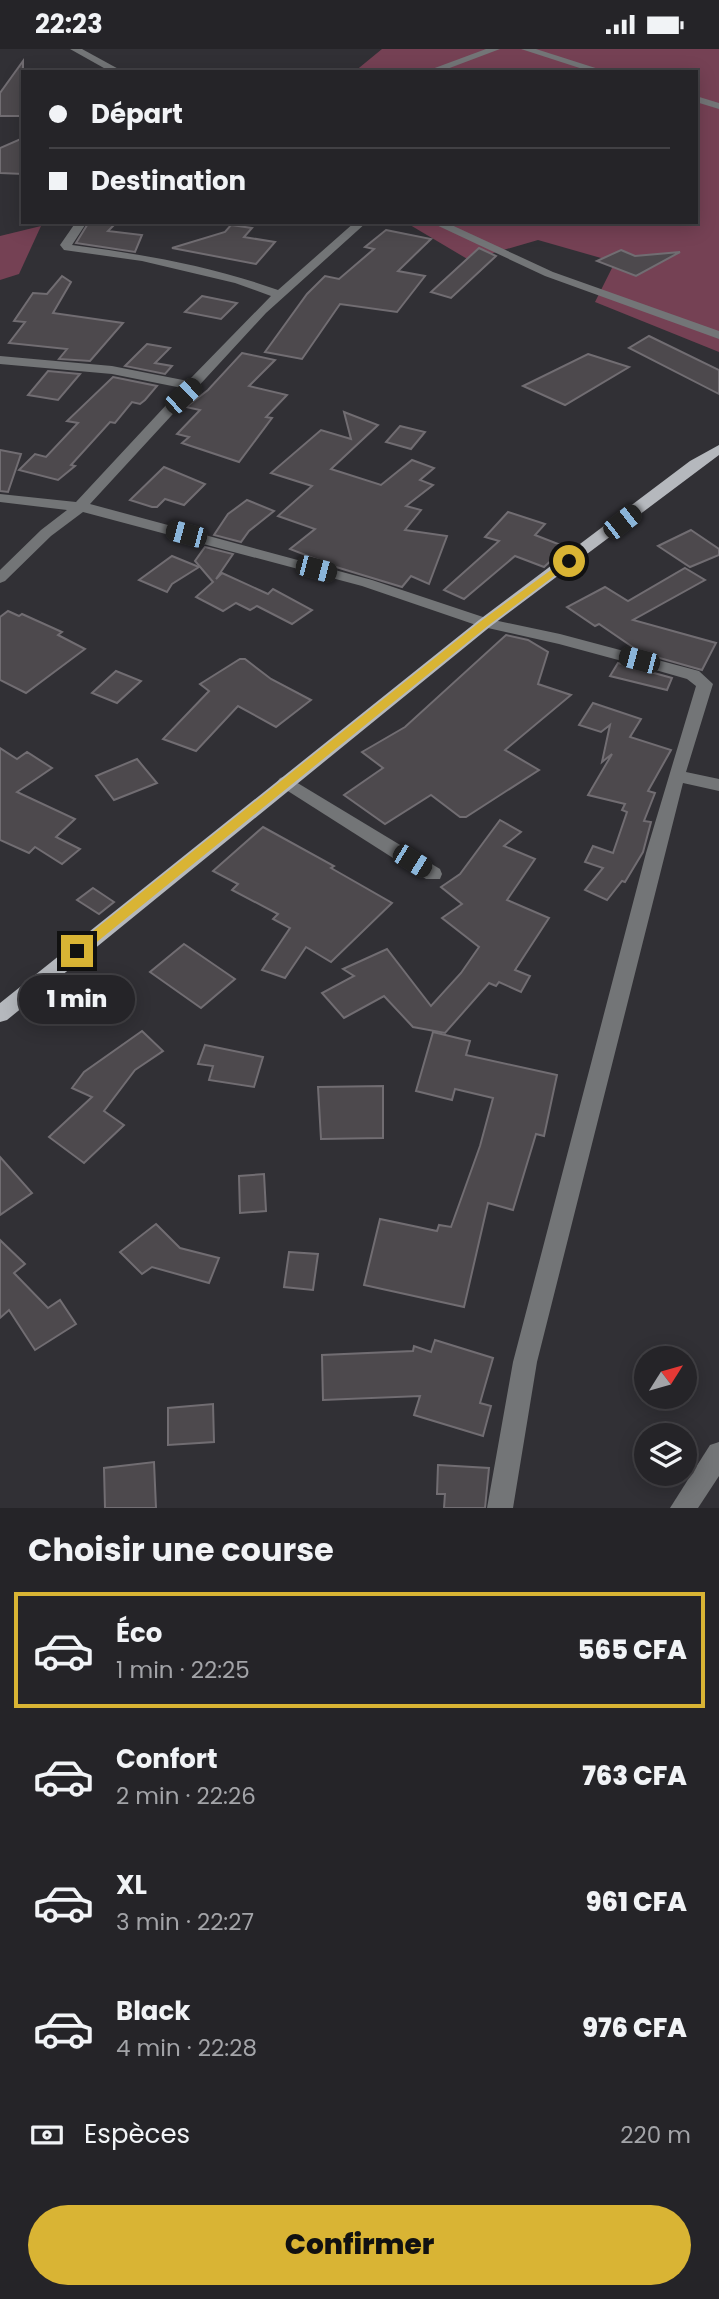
<!DOCTYPE html>
<html lang="fr">
<head>
<meta charset="utf-8">
<style>
	:root { --surface:#252428; --page:#313034; --text:#f1f3f6; --muted:#a3a4a8; --line:#424145; --accent:#d9b434 }
	body { margin:0; font-family:Poppins,sans-serif; background:var(--page); color:var(--text); height:100vh; display:flex; flex-direction:column; font-size:26px; white-space:nowrap }
	* { box-sizing:border-box; margin:0 }
	p { font-size:23px; color:var(--muted) }
	.icon { flex:none; width:38px; height:38px; fill:none; stroke:currentColor; stroke-width:2; stroke-linecap:round; stroke-linejoin:round }
	.map { position:relative; height:1459px; overflow:hidden }
	.panel { display:flex; flex-direction:column; background:var(--surface); flex:1 }
	.panel>* { flex:none }
	.top-card { position:absolute; left:21px; top:21px; width:677px; height:154px; border-radius:0px; box-shadow:0 4px 18px #0003,0 0 0 2px var(--line); display:grid; align-content:center; height:154px; padding:0 28px; background:var(--surface) }
	.needle { width:46px; rotate:53deg }
	.buttons { position:absolute; left:634px; top:1297px; display:grid; gap:14px }
	.buttons a { display:grid; place-items:center; width:63px; height:63px; border-radius:50%; background:var(--surface); box-shadow:0 4px 18px #0003,0 0 0 2px var(--line); font-size:35px }
	.end { position:absolute; width:32px; height:32px; margin:-16px; border:9px solid #d9b434; background:#111; box-shadow:0 0 0 4px #111 }
	.from { border-radius:50% }
	.bubble { position:absolute; height:49px; border-radius:24px; background:var(--surface); box-shadow:0 4px 18px #0003,0 0 0 2px var(--line); font-size:23px; font-weight:800; line-height:49px; text-align:center }
	.car { position:absolute; width:21px; height:42px; margin:-21px -10px; border-radius:9px; box-shadow:0 0 5px 2px #0007; background:linear-gradient(#222 24%,#8ab4d8 0 40%,#222 0 76%,#8ab4d8 0 86%,#222 0) }
	.top-card b { display:flex; align-items:center; gap:24px; height:66px; font-size:26px }
	.top-card b+b { border-top:2px solid var(--line) }
	.top-card i { width:18px; height:18px; background:var(--text) }
	ul { padding:0; list-style:none }
	li { display:flex; align-items:center; gap:21px; height:116px; margin:0 14px 10px; padding:0 14px; border:4px solid transparent; border-radius:0px }
	li div { flex:1 }
	li b { display:block; font-size:26px }
	li em { font-style:normal; font-weight:800 }
	li.selected { border-color:var(--accent) }
	li>.icon { width:63px; height:63px; stroke-width:1.5 }
	h2 { padding:0 28px; font-size:32px; line-height:84px }
	.pay { display:flex; align-items:center; gap:18px; height:77px; padding:0 28px; font-size:26px }
	.pay p { margin-inline-start:auto }
	.action { display:flex; gap:14px; margin-top:auto; padding:14px 28px }
	.action a { flex:1; height:80px; border-radius:42px; background:var(--accent); color:#111; font-size:28px; font-weight:800; line-height:80px; text-align:center }
	.status { display:flex; justify-content:space-between; align-items:center; height:49px; padding:0 35px; background:var(--surface); direction:ltr }
	.status svg { height:19px; fill:currentColor }
	.map>svg:first-child { display:block }
	.green { fill:#754154 }
	.building { fill:#4d494d; stroke:#716d72; stroke-width:2 }
	.lines { fill:none; stroke-linecap:round; stroke-linejoin:round }
	.minor { fill:#737577; fill-rule:evenodd }
	.major { fill:#b5b8bd; fill-rule:evenodd }
	.route { fill:#d9b434 }
</style>
</head>
<body>
<div class="status"><b>22:23</b><svg viewBox="0 0 49 12"><path d="M0 12V9h3v3zM5 12V6h3v6zM10 12V3h3v9zM15 12V0h3v12zM26 1h20v11H26zM47 4h2v5h-2z"/></svg></div>
<div class="map">
<svg width="719" height="1459" viewBox="0 0 719 1459">
	<rect width="100%" height="100%" fill="#313035"/>
	<!-- green -->
	<g class="green">
		<polygon points="382,0 719,0 719,303 595,253 615,213 538,191 469,211 405,173 696,173 696,23 354,23"/>
		<polygon points="41,177 19,225 0,231 0,187"/>
	</g>
	<!-- building -->
	<g class="building">
		<polygon points="23,12 23,67 0,67 0,44"/>
		<polygon points="23,89 23,125 0,124 0,99"/>
		<polygon points="89,173 117,173 108,182 142,186 135,203 76,194"/>
		<polygon points="231,176 252,179 244,188 275,193 256,215 172,199 225,183"/>
		<polygon points="386,181 431,190 398,222 425,227 397,263 340,255 302,310 265,303 307,245 325,227 339,230 374,200 365,198"/>
		<polygon points="479,199 496,207 451,249 431,243"/>
		<polygon points="621,201 635,207 680,203 636,227 597,212"/>
		<polygon points="62,227 71,233 53,264 123,274 90,312 59,310 67,300 9,294 25,273 14,272 33,244 47,245"/>
		<polygon points="202,247 237,254 221,270 185,263"/>
		<polygon points="649,287 719,321 719,345 629,299"/>
		<polygon points="147,295 170,299 155,314 172,317 165,325 125,317"/>
		<polygon points="242,304 275,311 249,337 287,346 266,368 272,369 239,413 182,394 189,388 177,385 200,361 186,358 208,341"/>
		<polygon points="588,305 629,318 565,356 523,337"/>
		<polygon points="48,322 80,325 58,351 28,346"/>
		<polygon points="113,328 157,337 145,351 140,355 132,353 115,374 110,373 71,416 75,417 58,431 19,421 35,405 46,408 78,374 67,372"/>
		<polygon points="344,363 378,376 331,420 381,436 412,411 434,419 420,431 433,436 406,457 421,461 405,481 447,487 429,535 411,527 402,538 336,518 290,500 315,480 278,467 312,437 271,424 321,381 351,390"/>
		<polygon points="400,377 425,383 411,400 386,393"/>
		<polygon points="0,401 21,405 8,443 0,442"/>
		<polygon points="164,418 205,435 184,456 165,450 157,458 152,458 130,451"/>
		<polygon points="247,451 274,462 249,482 241,493 214,486 228,465"/>
		<polygon points="508,463 545,475 535,486 566,498 544,518 515,507 464,550 444,541 499,492 485,488"/>
		<polygon points="691,481 719,500 719,506 690,518 658,497"/>
		<polygon points="205,498 233,505 216,530 222,524 268,545 273,540 312,561 292,575 257,557 250,561 236,554 223,562 196,548 213,533 195,512"/>
		<polygon points="172,507 199,518 172,535 167,543 139,531"/>
		<polygon points="685,519 705,531 633,571 716,594 702,621 631,601 634,599 599,575 595,577 567,558 605,538 628,552"/>
		<polygon points="8,562 19,567 22,565 62,583 58,586 85,600 26,644 0,631 0,568"/>
		<polygon points="506,586 528,591 548,603 538,635 571,646 505,701 539,721 466,768 460,768 431,746 385,775 344,746 383,719 362,703 405,678"/>
		<polygon points="240,610 245,610 271,630 311,651 276,678 238,657 196,702 163,690 209,642 200,635"/>
		<polygon points="618,614 672,629 667,641 610,627"/>
		<polygon points="116,622 141,632 117,654 92,644"/>
		<polygon points="593,654 641,670 630,688 671,701 648,742 655,744 644,772 651,773 643,803 625,833 622,832 607,851 585,841 603,819 585,813 593,797 613,804 627,763 622,761 625,755 588,746 612,705 602,713 610,676 601,683 579,676"/>
		<polygon points="0,699 17,710 27,703 52,719 17,743 75,770 56,788 80,800 62,815 35,798 29,804 0,791"/>
		<polygon points="137,710 157,734 114,751 96,727"/>
		<polygon points="500,771 521,783 504,797 535,810 507,851 549,869 515,921 530,927 521,943 499,933 496,937 489,934 445,984 413,978 384,947 344,969 322,944 354,927 343,920 387,900 431,957 461,924 479,898 442,869 462,855 441,838 460,825"/>
		<polygon points="263,778 334,817 331,819 392,854 331,913 306,898 285,929 262,921 290,879 273,870 278,865 232,841 238,835 213,822"/>
		<polygon points="93,839 114,853 99,865 77,851"/>
		<polygon points="184,895 235,930 201,959 150,923"/>
		<polygon points="142,982 163,1002 135,1021 104,1062 124,1076 84,1114 49,1088 92,1048 72,1039 84,1023"/>
		<polygon points="433,983 470,992 466,1006 557,1026 544,1087 536,1085 513,1161 488,1154 464,1258 364,1236 380,1170 437,1182 439,1176 451,1178 480,1097 493,1049 455,1040 452,1051 416,1042"/>
		<polygon points="205,996 263,1008 254,1038 209,1031 213,1017 198,1015"/>
		<polygon points="383,1037 383,1089 321,1090 318,1038"/>
		<polygon points="0,1108 32,1144 0,1166"/>
		<polygon points="264,1125 266,1162 240,1164 239,1127"/>
		<polygon points="156,1175 180,1199 219,1209 209,1234 152,1218 142,1225 120,1203"/>
		<polygon points="0,1191 25,1215 14,1224 48,1259 60,1251 76,1275 35,1301 9,1261 0,1269"/>
		<polygon points="289,1203 318,1205 313,1241 284,1238"/>
		<polygon points="435,1291 493,1309 480,1354 491,1357 483,1387 414,1366 420,1347 323,1351 322,1306 413,1302 414,1297 431,1303"/>
		<polygon points="213,1355 214,1393 168,1396 168,1359"/>
		<polygon points="154,1413 156,1459 105,1459 104,1419"/>
		<polygon points="438,1416 489,1419 485,1459 444,1459 445,1445 437,1445"/>
	</g>
	<g class="lines">
		<!-- minor -->
		<g class="minor">
			<polygon points="70,0 82,0 124,23 111,23"/>
			<polygon points="486,0 500,0 439,23 424,23"/>
			<polygon points="521,0 536,0 608,23 592,23"/>
			<polygon points="696,47 719,54 719,60 696,53"/>
			<path d="M 76,173 L 87,173 L 72,196 C 142,205 211,217 278,241 L 355,173 L 367,173 L 266,264 L 90,455 L 372,531 L 489,570 L 560,585 L 699,622 L 713,635 L 686,723 L 719,730 L 719,742 L 683,734 L 537,1313 L 513,1459 L 487,1459 L 513,1313 L 646,804 L 696,637 L 687,630 L 659,622 L 559,595 L 479,577 L 362,537 L 83,463 L 51,487 L 5,532 L 0,534 L 0,521 L 41,481 L 67,461 L 0,453 L 0,445 L 76,453 L 182,339 L 112,325 L 0,315 L 0,307 L 112,317 L 188,332 L 271,247 L 235,234 L 142,212 L 64,201 L 60,196 Z"/>
			<polygon points="430,173 445,173 553,223 719,282 719,290 545,227"/>
			<polygon points="286,727 440,820 442,825 440,830 426,830 280,737 277,733 280,729"/>
			<polygon points="719,1393 719,1427 698,1459 670,1459 710,1396"/>
		</g>
		<!-- major -->
		<polygon class="major" points="719,396 719,406 491,577 7,971 0,973 0,954 479,571 690,412"/>
	</g>
	<!-- route -->
	<polygon class="route" points="566,510 574,512 489,576 82,905 73,905 73,898 481,572"/>
</svg>
<div class="buttons">
<a><svg class="needle" viewBox="-14 -14 28 28"><path d="M0-13l5 13h-10z" fill="#e53935"/><path d="M0 13l5-13h-10z" fill="#a3a4a8"/></svg></a>
<a><svg class="icon" aria-label="layers" viewBox="0 0 24 24"><path d="M12 4l9 5-9 5-9-5zM3 14l9 5 9-5"/></svg></a>
</div>
<i class="end from" style="left:569px;top:512px"></i>
<i class="end" style="left:77px;top:902px"></i>
<div class="bubble" style="left:19px;top:926px;width:116px">1 min</div>
<i class="car" style="left:183px;top:347px;rotate:47deg"></i>
<i class="car" style="left:622px;top:473px;rotate:52deg"></i>
<i class="car" style="left:186px;top:485px;rotate:285deg"></i>
<i class="car" style="left:316px;top:520px;rotate:105deg"></i>
<i class="car" style="left:639px;top:611px;rotate:285deg"></i>
<i class="car" style="left:412px;top:812px;rotate:122deg"></i>
<div class="top-card">
<b><i class="from"></i>Départ</b>
<b><i></i>Destination</b>
</div>
</div>
<section class="panel">
<h2>Choisir une course</h2>
<ul>
<li class="selected"><svg class="icon" aria-label="car" viewBox="0 0 24 24"><path d="M5 17H2v-5l4-1 3-4h7l3 4 3 1v5h-3M9 17h6M6 11h13"/><circle cx="7" cy="17" r="2"/><circle cx="17" cy="17" r="2"/></svg><div><b>Éco</b><p>1 min · 22:25</p></div><em>565 CFA</em></li>
<li><svg class="icon" aria-label="car" viewBox="0 0 24 24"><path d="M5 17H2v-5l4-1 3-4h7l3 4 3 1v5h-3M9 17h6M6 11h13"/><circle cx="7" cy="17" r="2"/><circle cx="17" cy="17" r="2"/></svg><div><b>Confort</b><p>2 min · 22:26</p></div><em>763 CFA</em></li>
<li><svg class="icon" aria-label="car" viewBox="0 0 24 24"><path d="M5 17H2v-5l4-1 3-4h7l3 4 3 1v5h-3M9 17h6M6 11h13"/><circle cx="7" cy="17" r="2"/><circle cx="17" cy="17" r="2"/></svg><div><b>XL</b><p>3 min · 22:27</p></div><em>961 CFA</em></li>
<li><svg class="icon" aria-label="car" viewBox="0 0 24 24"><path d="M5 17H2v-5l4-1 3-4h7l3 4 3 1v5h-3M9 17h6M6 11h13"/><circle cx="7" cy="17" r="2"/><circle cx="17" cy="17" r="2"/></svg><div><b>Black</b><p>4 min · 22:28</p></div><em>976 CFA</em></li>
</ul>
<div class="pay"><svg class="icon" aria-label="cash" viewBox="0 0 24 24"><path d="M3 7h18v10H3z"/><circle cx="12" cy="12" r="2"/></svg>Espèces<p>220 m</p></div>
<div class="action"><a>Confirmer</a></div>
</section>
</body>
</html>
